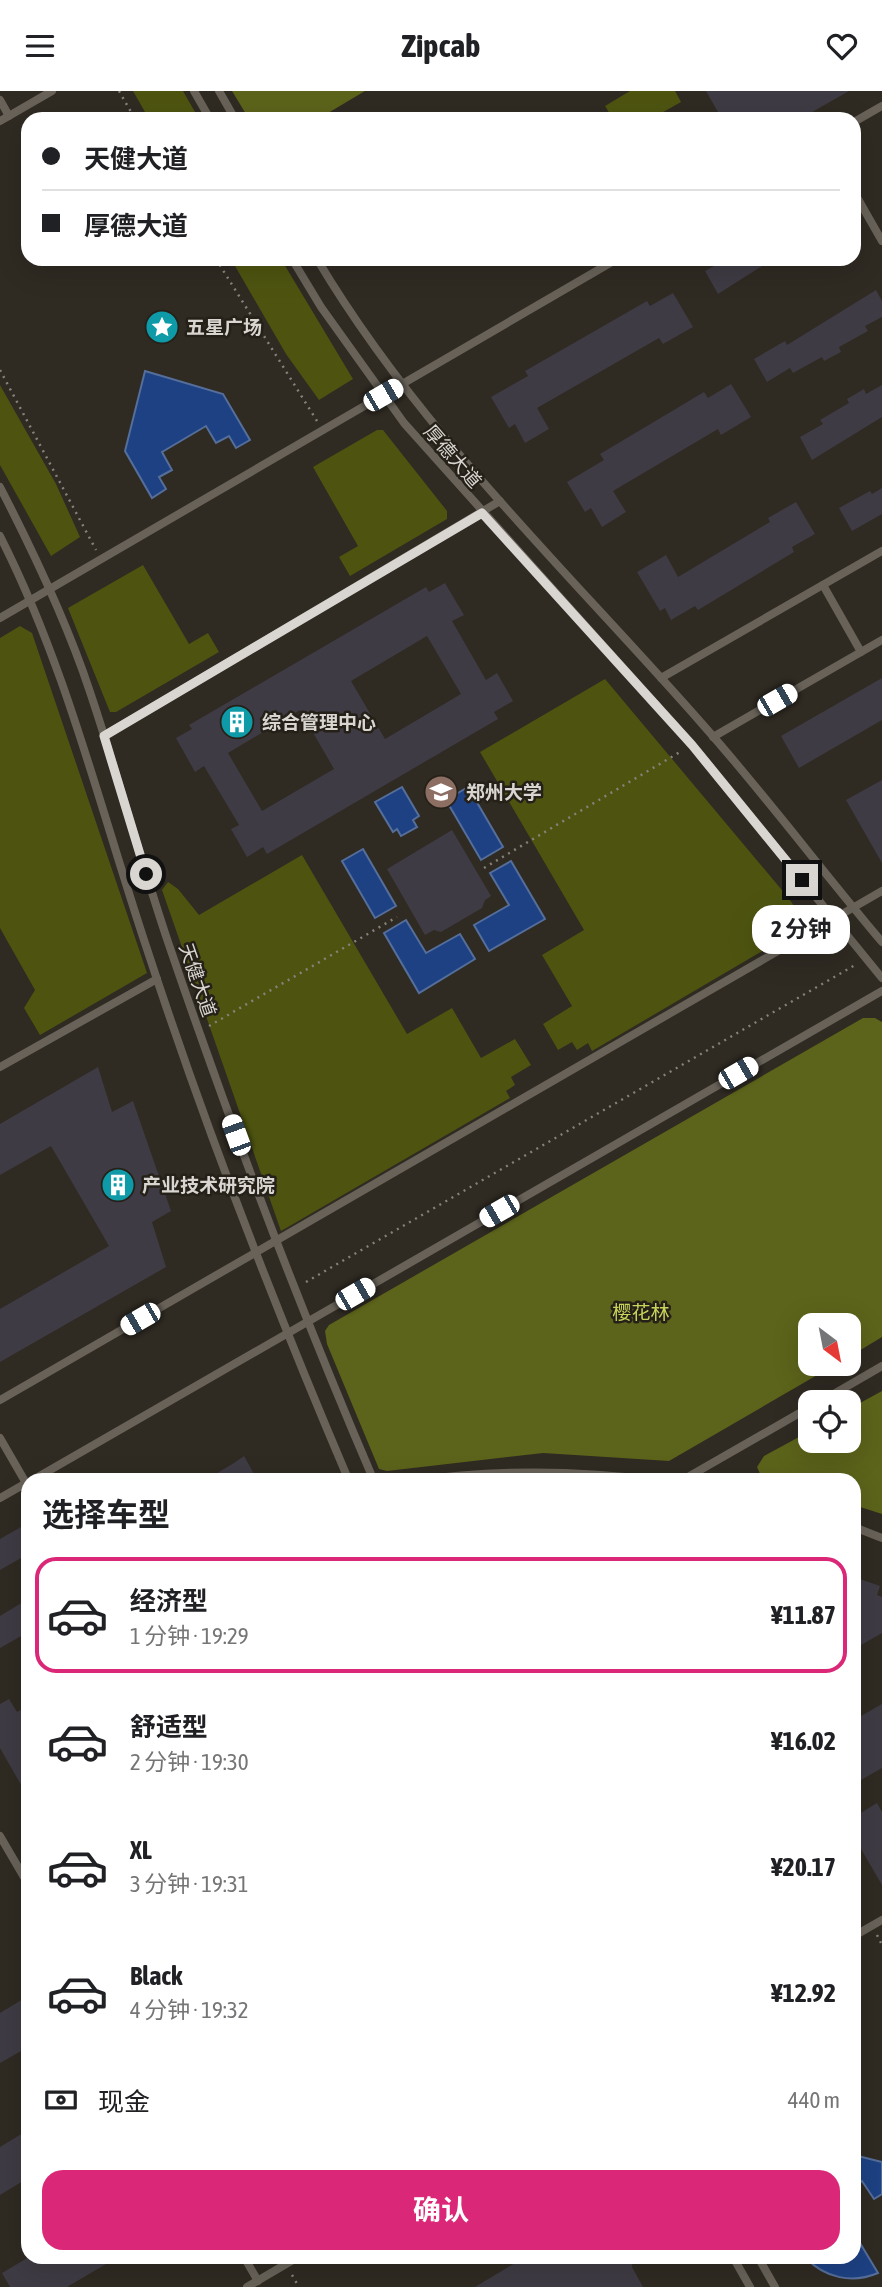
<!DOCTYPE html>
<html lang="zh">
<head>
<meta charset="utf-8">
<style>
	:root { --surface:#fff; --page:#f6f6f6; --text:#202124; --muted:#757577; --line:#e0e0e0; --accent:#db2777 }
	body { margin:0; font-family:"Asap Condensed","Noto Sans SC",sans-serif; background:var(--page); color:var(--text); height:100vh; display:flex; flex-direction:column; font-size:26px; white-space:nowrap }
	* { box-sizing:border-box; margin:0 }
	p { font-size:23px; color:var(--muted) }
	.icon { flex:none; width:38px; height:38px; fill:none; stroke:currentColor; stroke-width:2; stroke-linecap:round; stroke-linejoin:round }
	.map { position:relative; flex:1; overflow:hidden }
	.drawer { position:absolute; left:21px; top:1382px; width:840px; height:791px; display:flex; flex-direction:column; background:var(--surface); border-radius:21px; box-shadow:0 7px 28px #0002 }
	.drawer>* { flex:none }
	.guide { position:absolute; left:21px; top:21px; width:840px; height:154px; border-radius:21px; box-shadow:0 7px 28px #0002; display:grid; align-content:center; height:154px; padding:0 21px; background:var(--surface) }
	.needle { width:46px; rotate:148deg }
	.tools { position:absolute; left:798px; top:1222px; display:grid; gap:14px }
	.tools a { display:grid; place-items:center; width:63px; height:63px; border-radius:14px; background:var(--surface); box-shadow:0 7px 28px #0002; font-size:35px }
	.end { position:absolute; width:32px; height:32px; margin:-16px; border:9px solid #d9d6d1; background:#111; box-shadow:0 0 0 4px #111 }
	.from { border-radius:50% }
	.bubble { position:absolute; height:49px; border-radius:21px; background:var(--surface); box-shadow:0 7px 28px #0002; font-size:23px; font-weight:700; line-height:49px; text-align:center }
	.car { position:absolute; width:21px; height:42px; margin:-21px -10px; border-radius:9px; box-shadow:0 0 5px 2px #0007; background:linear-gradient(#fff 24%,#345 0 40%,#fff 0 76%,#345 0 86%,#fff 0) }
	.guide b { display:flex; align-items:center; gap:24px; height:66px; font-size:26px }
	.guide b+b { border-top:2px solid var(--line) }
	.guide i { width:18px; height:18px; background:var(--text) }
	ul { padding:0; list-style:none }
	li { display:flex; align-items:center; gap:21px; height:116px; margin:0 14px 10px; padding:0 7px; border:4px solid transparent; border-radius:21px }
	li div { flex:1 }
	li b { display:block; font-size:26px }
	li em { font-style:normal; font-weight:700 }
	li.on { border-color:var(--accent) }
	li>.icon { width:63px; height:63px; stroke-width:1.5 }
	h2 { padding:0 21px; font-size:32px; line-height:84px }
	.pay { display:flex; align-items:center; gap:18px; height:77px; padding:0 21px; font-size:26px }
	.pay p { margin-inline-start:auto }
	.cta { display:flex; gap:14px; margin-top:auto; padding:14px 21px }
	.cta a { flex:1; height:80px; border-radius:21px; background:var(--accent); color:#fff; font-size:28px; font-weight:700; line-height:80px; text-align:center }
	header { display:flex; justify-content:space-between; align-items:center; height:91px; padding:0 21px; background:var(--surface); font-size:32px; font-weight:700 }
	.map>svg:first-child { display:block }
	.green { fill:#4e5410 }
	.forest { fill:#5c631a }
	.water { fill:#1d4183; stroke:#556e9a; stroke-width:2 }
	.building { fill:#3f3b44; fill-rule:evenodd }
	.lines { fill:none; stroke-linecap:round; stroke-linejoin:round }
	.path { stroke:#86827b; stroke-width:2.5; stroke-dasharray:2 5; stroke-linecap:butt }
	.lane { stroke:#686259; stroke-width:8 }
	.route { stroke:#d9d6d1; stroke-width:9 }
	.labels { text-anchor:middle; stroke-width:5; stroke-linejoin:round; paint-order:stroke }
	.poi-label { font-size:19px; font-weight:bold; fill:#d9d6d1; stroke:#252119; text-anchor:start }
	.street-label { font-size:19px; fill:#d9d6d1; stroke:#252119 }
	.park-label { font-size:19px; fill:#c9d559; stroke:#252119 }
</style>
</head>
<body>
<header><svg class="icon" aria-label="menu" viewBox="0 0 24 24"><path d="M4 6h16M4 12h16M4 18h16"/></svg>Zipcab<svg class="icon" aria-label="heart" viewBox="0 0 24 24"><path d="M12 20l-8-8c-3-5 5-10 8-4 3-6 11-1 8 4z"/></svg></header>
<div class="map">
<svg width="882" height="2196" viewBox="0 0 882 2196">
	<rect width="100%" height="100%" fill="#2f2a22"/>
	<!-- green -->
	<g class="green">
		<polygon points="133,0 183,0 199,28 149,28"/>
		<polygon points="630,0 675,0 681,11 651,28 613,28 605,15"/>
		<polygon points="231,168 281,168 353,288 319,309 286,263"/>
		<polygon points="0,294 56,393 80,446 51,465 0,374"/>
		<polygon points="377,339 383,339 447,420 447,428 350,485 339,466 358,455 313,376"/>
		<polygon points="143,474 189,553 208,542 219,561 116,621 110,621 68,517"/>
		<polygon points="20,535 32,542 147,882 40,944 24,917 35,899 0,837 0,547"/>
		<path d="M 605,588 L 786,804 C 794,815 803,824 800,838 L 592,960 L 588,952 L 577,959 L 572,951 L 558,959 L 543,933 L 572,915 L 542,864 L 584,839 L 480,661 Z"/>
		<polygon points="302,764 407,943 452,917 481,967 515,948 531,974 511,986 515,994 506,1000 510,1007 281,1140 162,799 168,791 178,798 199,824"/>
	</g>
	<!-- forest -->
	<g class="forest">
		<polygon points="232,0 365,0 318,28 249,28"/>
		<polygon points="863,927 875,927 882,931 882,1246 849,1266 849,1234 810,1234 810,1272 838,1272 669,1370 543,1362 387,1380 379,1378 327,1253 325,1240 329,1234"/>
		<polygon points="882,1300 882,1423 854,1414 854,1390 770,1389 761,1385 757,1376 764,1365 810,1340 810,1349 849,1349 849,1318"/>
	</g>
	<!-- water -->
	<g class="water">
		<polygon points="145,280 223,303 250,349 236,357 229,345 216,352 206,335 162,361 172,379 159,386 166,398 152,407 125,360"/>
		<polygon points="402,696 419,725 413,729 417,736 401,745 397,738 393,741 375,711"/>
		<polygon points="468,696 503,756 481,769 446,709"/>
		<polygon points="363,758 396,815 375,827 342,770"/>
		<polygon points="511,770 545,828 489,860 474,834 509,814 490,782"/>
		<polygon points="406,829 426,862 460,843 475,868 419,902 384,842"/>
		<polygon points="854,2064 882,2071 882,2103 874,2108 862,2090 854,2095"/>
		<path d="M 860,2152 L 878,2182 C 852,2193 825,2187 806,2167 L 854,2166 L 854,2156 Z"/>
	</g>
	<!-- building -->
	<g class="building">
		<polygon points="706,0 849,0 800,28 722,28"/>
		<polygon points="727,168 773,168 718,203 705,180"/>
		<polygon points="876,199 882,210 882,226 865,235 868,240 839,256 841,261 824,270 822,266 793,282 790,277 767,291 754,268 785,250 787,254"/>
		<polygon points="673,202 693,236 663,253 659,247 537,317 549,338 525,352 515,333 509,337 491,306 528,285 525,280 647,210 650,215"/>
		<polygon points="731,293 751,326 721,344 718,338 613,400 626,421 602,436 591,417 585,421 567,391 604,369 600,363 704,301 708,307"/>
		<polygon points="882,294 882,326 812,369 800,346 823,333 820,329 849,312 847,308 864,298 866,303"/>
		<polygon points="882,397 882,423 852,440 839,417 870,400 872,403"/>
		<polygon points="796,411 815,443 792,456 794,461 698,519 695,515 671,529 665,517 660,520 637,481 666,464 678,486 770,431 768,427"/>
		<path d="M 445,492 L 464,524 L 452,530 L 486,589 L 497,582 L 513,610 L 494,621 L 498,628 L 267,763 L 263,756 L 247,766 L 231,738 L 239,734 L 204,675 L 195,681 L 176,647 L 192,638 L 189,634 L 426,496 L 429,501 ZM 427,545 L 461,603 L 385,648 L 351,590 ZM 300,619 L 334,678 L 262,720 L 228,662 Z"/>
		<polygon points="882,587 882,629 799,677 781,645"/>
		<polygon points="882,689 882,772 846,709"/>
		<polygon points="452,739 491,805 485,809 482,817 441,841 434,839 425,844 387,778"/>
		<polygon points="98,976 112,1021 133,1010 171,1120 152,1131 166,1176 0,1271 0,1218 109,1155 51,1055 0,1084 0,1033"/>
		<polygon points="244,1365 258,1390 204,1390 234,1372"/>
		<polygon points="28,1432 28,1463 0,1479 0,1448"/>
		<polygon points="854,1486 880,1495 877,1504 882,1506 882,1542 854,1558"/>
		<polygon points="28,1508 28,1541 0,1557 0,1525"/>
		<polygon points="9,1608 17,1621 28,1615 28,1706 0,1657 0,1613"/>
		<polygon points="882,1613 882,1677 854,1693 854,1629"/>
		<polygon points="877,1712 882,1721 882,1794 854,1746 854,1726"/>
		<polygon points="28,1905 28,1956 0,1972 0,1922"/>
		<polygon points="28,2039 28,2087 0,2104 0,2056"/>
		<polygon points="29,2166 118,2166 67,2196 10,2196 2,2182"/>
		<polygon points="525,2166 633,2166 632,2176 643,2196 475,2196"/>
	</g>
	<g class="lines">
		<!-- path -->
		<g class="path">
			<polyline points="119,0 135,28"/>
			<polyline points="216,168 317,330"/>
			<polyline points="0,279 96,459"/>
			<polyline points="484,777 680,661"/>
			<polyline points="209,935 397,826"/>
			<polyline points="306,1191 855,874"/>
			<polyline points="877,1844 882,1854"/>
			<polyline points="292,2184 299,2196"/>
		</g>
		<!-- lane -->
		<g class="lane">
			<polyline points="194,0 210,28"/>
			<polyline points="219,0 235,28"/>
			<polyline points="0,9 9,25"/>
			<polyline points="0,30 52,0"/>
			<polyline points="854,31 882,15"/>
			<polyline points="854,101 882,150"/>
			<polyline points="292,168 321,216 404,332 692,654 882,887"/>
			<path d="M 317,168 C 421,343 571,483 704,635 C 766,705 822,780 882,851"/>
			<path d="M 0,396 C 34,462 67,531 90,601 C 118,684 140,768 168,851 C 230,1033 298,1213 374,1390"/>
			<path d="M 0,445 C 66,575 100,717 146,855 C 205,1036 274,1214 349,1390"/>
			<polyline points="823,494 861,561"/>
			<polyline points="0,527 617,168"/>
			<polyline points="661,587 882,460"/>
			<polyline points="104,645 500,410"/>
			<polyline points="713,646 882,549"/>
			<polyline points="0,976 157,888"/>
			<polyline points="0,1309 882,800"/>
			<polyline points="820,1311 882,1275"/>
			<polyline points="0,1347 26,1392"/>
			<polyline points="31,1390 882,900"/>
			<path d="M 413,1390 C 496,1378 578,1379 661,1390"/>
			<polyline points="681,1390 810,1316"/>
			<polyline points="0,1407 28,1391"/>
			<polyline points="854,1436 882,1447"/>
			<polyline points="0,1745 28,1793"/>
			<polyline points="854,1845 882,1829"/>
			<polyline points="244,2166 258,2190"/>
			<polyline points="733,2166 750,2196"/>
			<polyline points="758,2166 775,2196"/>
			<polyline points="247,2196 298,2166"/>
		</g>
	</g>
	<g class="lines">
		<!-- route -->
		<polyline class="route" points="146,783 104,645 482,422 692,654 802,789"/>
	</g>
	<!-- icons -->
	<defs>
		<symbol id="sight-disc" viewBox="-11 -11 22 22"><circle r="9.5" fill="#0f9aa8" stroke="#252119"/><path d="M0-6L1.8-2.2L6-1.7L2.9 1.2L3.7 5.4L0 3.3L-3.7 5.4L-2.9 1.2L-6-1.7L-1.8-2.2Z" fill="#fff"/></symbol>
		<symbol id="building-disc" viewBox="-11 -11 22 22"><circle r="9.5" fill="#0f9aa8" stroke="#252119"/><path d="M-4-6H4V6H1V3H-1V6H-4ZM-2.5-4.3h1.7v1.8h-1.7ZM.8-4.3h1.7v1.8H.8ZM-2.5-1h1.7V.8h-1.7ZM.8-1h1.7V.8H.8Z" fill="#fff"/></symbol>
		<symbol id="university-disc" viewBox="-11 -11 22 22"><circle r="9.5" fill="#8d6e63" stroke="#252119"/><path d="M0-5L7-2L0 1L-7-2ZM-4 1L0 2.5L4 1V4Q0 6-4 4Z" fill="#fff"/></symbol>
	</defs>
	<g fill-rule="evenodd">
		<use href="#sight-disc" x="143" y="217" width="38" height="38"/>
		<use href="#building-disc" x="218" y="612" width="38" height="38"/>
		<use href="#university-disc" x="422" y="682" width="38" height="38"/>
		<use href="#building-disc" x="99" y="1075" width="38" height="38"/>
	</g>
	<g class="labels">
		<!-- poi labels -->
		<g class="poi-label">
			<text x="186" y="243">五星广场</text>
			<text x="262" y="638">综合管理中心</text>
			<text x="466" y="708">郑州大学</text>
			<text x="142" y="1101">产业技术研究院</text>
		</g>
		<!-- street labels -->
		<g class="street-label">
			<text transform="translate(453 365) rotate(49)" y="7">厚德大道</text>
			<text transform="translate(198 889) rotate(71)" y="7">天健大道</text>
		</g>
		<!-- park labels -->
		<g class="park-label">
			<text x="641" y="1228">樱花林</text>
		</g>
	</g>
</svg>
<div class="tools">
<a><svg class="needle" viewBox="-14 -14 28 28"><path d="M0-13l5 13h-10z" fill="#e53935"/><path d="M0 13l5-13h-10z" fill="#757577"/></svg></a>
<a><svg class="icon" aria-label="locate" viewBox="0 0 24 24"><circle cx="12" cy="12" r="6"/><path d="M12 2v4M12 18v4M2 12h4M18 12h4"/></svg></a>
</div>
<i class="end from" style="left:146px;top:783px"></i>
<i class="end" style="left:802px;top:789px"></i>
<div class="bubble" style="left:752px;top:814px;width:98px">2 分钟</div>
<i class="car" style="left:383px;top:304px;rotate:60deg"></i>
<i class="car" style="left:777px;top:609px;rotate:60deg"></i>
<i class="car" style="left:738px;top:982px;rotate:60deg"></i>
<i class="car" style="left:236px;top:1044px;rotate:340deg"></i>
<i class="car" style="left:499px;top:1120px;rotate:240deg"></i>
<i class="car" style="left:355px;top:1203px;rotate:60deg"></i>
<i class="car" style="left:140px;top:1228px;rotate:240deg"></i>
<div class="guide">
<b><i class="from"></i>天健大道</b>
<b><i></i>厚德大道</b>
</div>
<section class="drawer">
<h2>选择车型</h2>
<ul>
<li class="on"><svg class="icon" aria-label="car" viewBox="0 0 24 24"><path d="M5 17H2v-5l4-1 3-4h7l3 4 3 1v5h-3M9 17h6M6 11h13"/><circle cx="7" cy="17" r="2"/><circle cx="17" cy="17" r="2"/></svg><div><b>经济型</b><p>1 分钟 · 19:29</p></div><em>¥11.87</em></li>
<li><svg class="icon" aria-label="car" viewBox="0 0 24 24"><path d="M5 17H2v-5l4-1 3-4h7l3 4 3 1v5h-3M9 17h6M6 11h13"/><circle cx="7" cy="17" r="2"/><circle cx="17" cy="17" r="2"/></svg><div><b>舒适型</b><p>2 分钟 · 19:30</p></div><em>¥16.02</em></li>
<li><svg class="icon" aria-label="car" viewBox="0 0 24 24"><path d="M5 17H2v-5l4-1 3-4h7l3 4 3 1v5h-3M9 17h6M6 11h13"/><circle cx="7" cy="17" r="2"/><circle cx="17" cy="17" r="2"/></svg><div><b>XL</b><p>3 分钟 · 19:31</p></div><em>¥20.17</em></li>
<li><svg class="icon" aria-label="car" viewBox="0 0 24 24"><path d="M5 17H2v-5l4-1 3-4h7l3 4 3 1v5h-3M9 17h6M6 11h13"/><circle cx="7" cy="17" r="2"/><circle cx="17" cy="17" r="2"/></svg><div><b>Black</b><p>4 分钟 · 19:32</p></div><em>¥12.92</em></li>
</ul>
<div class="pay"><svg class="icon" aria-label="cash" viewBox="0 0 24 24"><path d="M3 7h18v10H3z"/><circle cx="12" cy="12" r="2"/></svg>现金<p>440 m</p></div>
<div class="cta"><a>确认</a></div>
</section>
</div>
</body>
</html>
